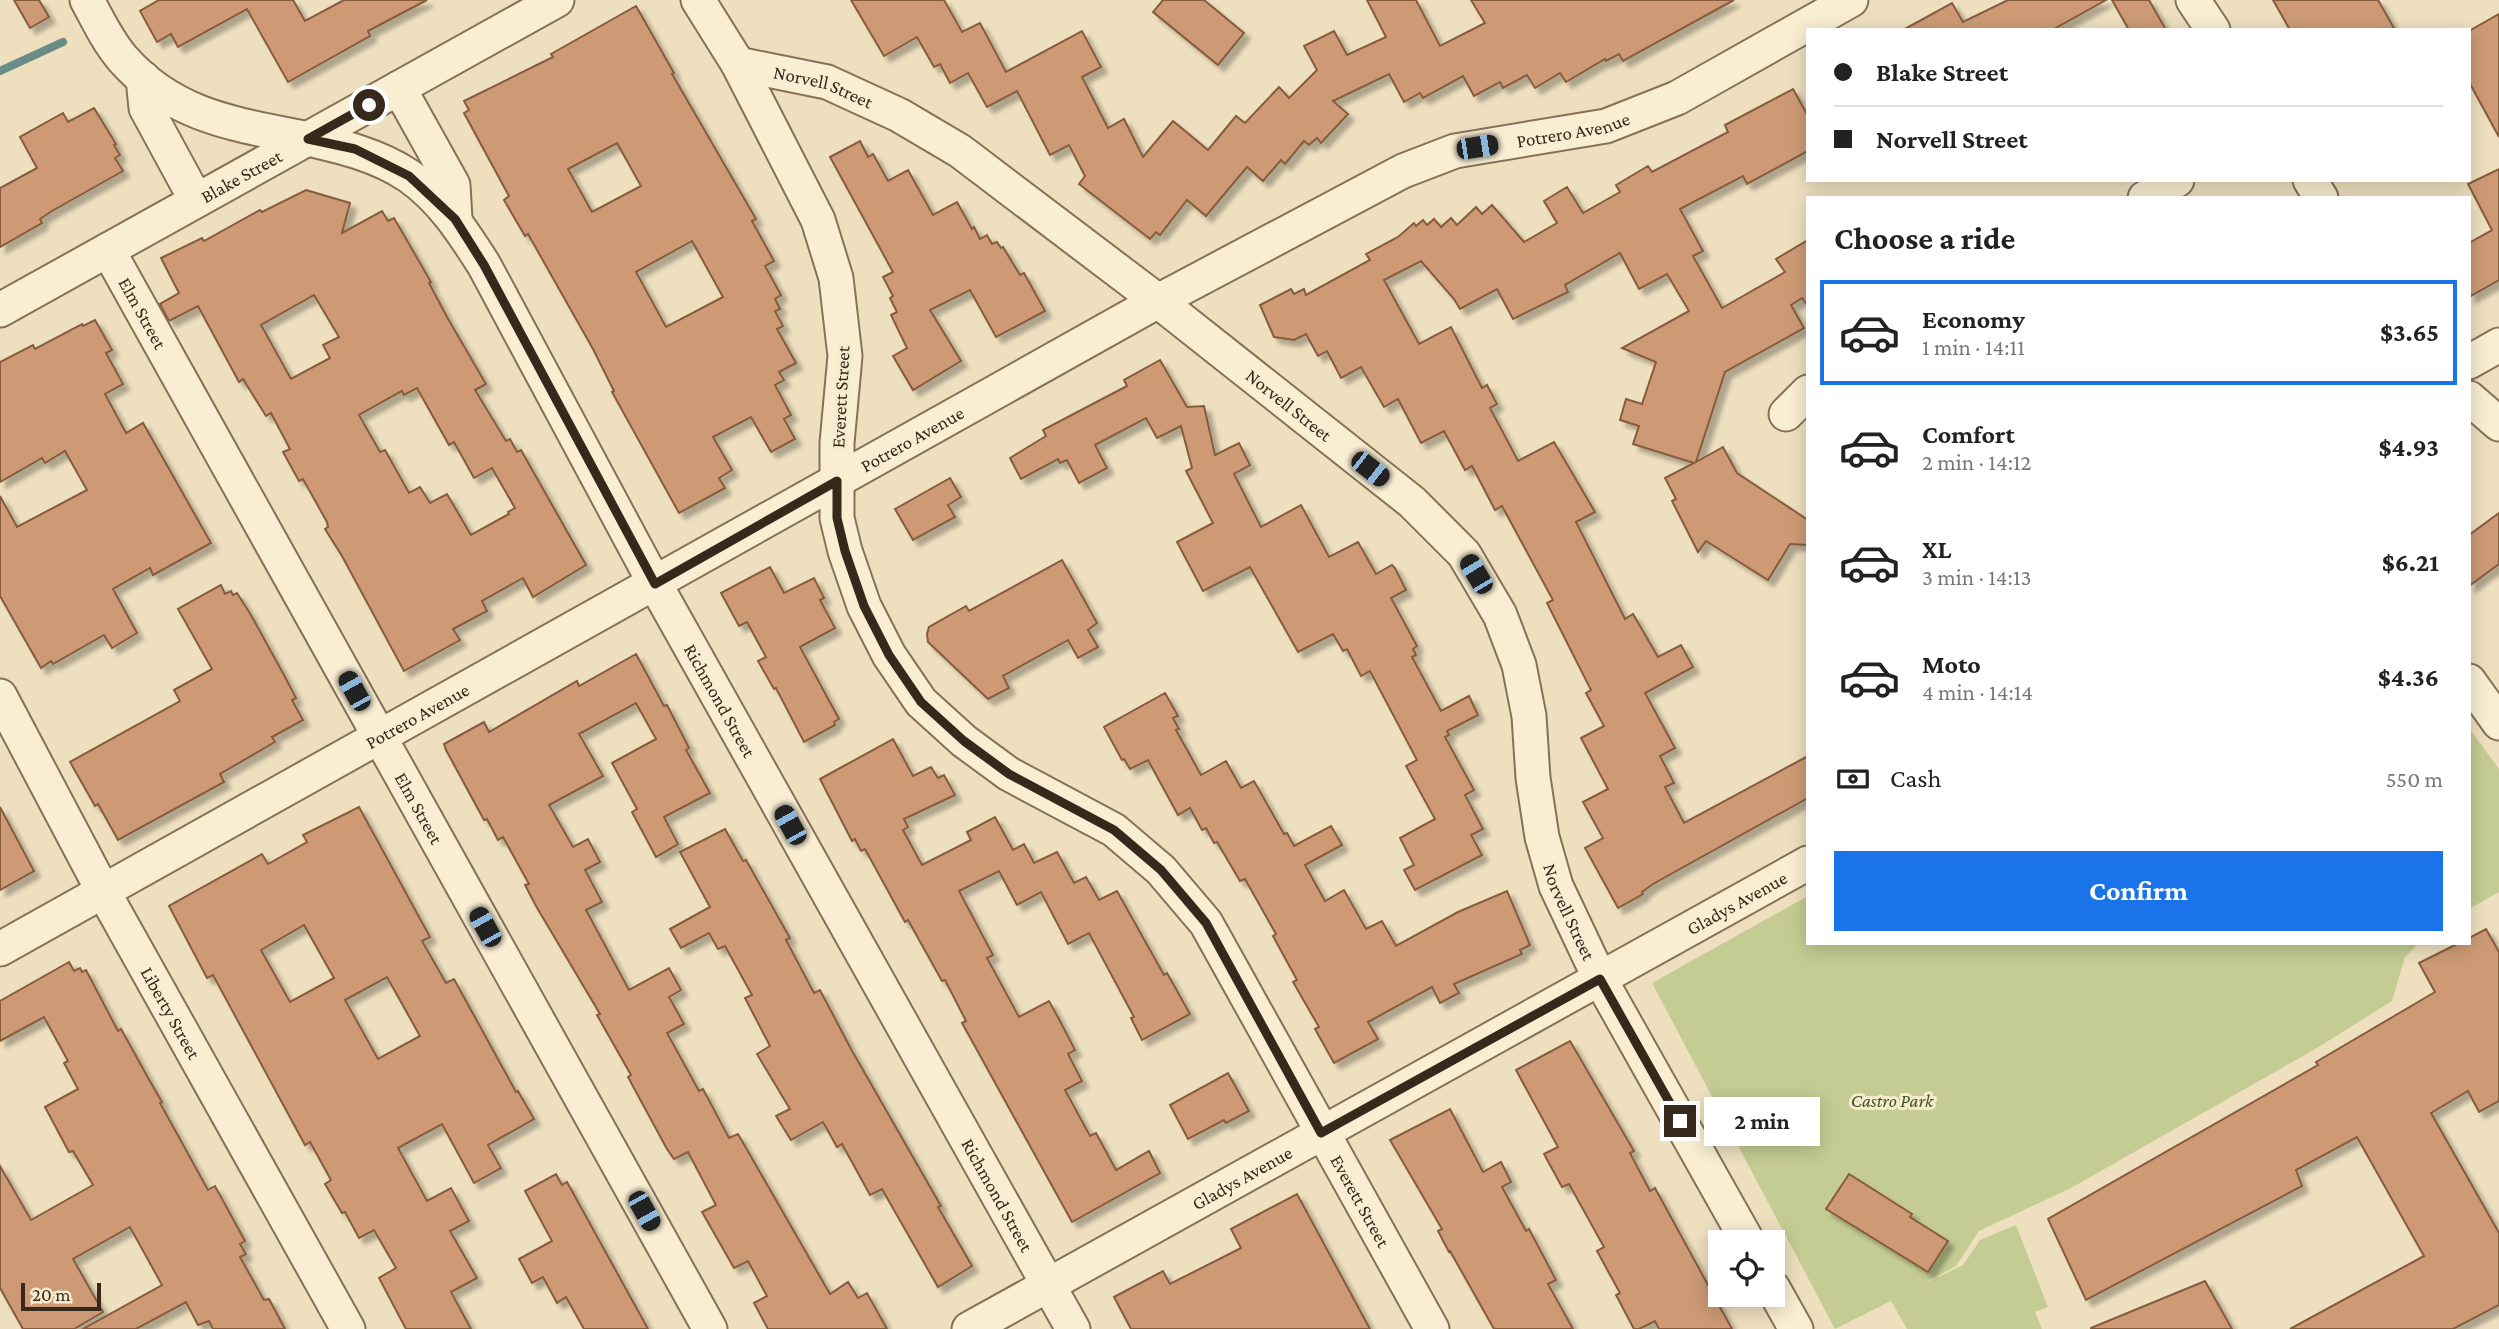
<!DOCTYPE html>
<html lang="en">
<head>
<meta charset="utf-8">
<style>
	:root { --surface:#fff; --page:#f2f2f2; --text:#222; --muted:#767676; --line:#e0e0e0; --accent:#1a73e8 }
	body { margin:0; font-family:"Crimson Pro",serif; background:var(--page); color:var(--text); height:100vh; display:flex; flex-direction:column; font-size:26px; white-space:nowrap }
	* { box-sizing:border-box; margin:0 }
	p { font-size:23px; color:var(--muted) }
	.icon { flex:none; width:38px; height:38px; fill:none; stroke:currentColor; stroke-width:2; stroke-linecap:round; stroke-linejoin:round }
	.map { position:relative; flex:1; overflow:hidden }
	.drawer { position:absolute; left:1806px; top:196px; width:665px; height:749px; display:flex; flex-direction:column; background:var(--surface); border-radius:0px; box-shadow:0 4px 18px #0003 }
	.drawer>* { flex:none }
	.hud { position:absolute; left:1806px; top:28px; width:665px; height:154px; border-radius:0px; box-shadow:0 4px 18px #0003; display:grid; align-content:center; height:154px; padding:0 28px; background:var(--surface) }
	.fabs { position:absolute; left:1708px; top:1230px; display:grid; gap:14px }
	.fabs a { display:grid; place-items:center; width:77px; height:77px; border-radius:0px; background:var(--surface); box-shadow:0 4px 18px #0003; font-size:35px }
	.scale { position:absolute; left:21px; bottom:18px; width:80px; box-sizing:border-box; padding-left:7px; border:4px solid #36291c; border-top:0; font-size:19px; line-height:24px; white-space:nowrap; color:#36291c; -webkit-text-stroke:5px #f5ebce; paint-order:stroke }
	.end { position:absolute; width:32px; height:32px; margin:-16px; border:9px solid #36291c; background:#fff; box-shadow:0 0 0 4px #fff }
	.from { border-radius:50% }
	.bubble { position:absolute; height:49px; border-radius:0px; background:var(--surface); box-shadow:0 4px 18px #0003; font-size:23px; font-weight:700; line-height:49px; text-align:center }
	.car { position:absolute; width:21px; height:42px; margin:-21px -10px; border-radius:9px; box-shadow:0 0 5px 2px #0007; background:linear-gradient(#222 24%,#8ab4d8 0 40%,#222 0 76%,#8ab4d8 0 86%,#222 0) }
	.hud b { display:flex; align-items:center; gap:24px; height:66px; font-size:26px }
	.hud b+b { border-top:2px solid var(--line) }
	.hud i { width:18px; height:18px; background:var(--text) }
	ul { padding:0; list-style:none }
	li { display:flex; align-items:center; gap:21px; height:105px; margin:0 14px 10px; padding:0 14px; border:4px solid transparent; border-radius:0px }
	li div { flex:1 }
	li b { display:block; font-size:26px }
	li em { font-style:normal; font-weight:700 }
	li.current { border-color:var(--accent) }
	li>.icon { width:63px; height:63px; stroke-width:1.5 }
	h2 { padding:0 28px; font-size:32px; line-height:84px }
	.pay { display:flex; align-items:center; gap:18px; height:77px; padding:0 28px; font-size:26px }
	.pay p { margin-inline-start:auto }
	.action { display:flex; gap:14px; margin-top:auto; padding:14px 28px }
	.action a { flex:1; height:80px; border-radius:0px; background:var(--accent); color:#fff; font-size:28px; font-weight:700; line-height:80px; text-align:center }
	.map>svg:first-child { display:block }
	.green { fill:#c4cc93 }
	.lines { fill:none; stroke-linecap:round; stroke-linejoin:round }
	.stream { stroke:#698d85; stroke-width:8 }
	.building { fill:#cd9a74; stroke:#865b3d; stroke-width:2; fill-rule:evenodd; filter:url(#shadow) }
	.minor-casing { stroke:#867157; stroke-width:37 }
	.minor { stroke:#f9eed2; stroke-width:33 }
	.route { stroke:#36291c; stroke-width:9 }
	.labels { text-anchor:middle; stroke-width:6; stroke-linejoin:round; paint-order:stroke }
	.street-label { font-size:19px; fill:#36291c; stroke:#f5ebce }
	.park-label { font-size:19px; font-style:italic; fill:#455222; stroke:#f5ebce }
</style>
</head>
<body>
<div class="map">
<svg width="2499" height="1329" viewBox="0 0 2499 1329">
	<defs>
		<filter id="shadow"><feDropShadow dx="6" dy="6" stdDeviation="2" flood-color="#0004"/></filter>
	</defs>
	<rect width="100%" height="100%" fill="#eee0bf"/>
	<!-- green -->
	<g class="green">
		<polygon points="2469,728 2499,769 2499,892 2469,909"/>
		<polygon points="1808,896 1808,943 2419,943 2405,957 2392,1001 2317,1048 2071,1188 1979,1231 1956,1266 1920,1286 1963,1265 1980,1240 2016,1225 2048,1307 2035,1312 2042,1329 1907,1329 1891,1301 1835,1329 1652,983"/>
	</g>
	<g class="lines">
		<!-- stream -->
		<polyline class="stream" points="0,71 63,42"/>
	</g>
	<!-- building -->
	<g class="building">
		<polygon points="14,0 39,0 49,17 30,28"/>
		<polygon points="159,0 293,0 305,21 344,0 427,0 368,31 370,36 288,82 247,9 178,47 171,34 157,42 140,11"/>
		<polygon points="851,0 944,0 962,32 980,23 1006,72 1082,31 1101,67 1082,77 1108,128 1124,119 1143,157 1173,121 1208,150 1236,116 1245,123 1279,87 1289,98 1317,70 1304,46 1334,31 1347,55 1386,37 1367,0 1416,0 1440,46 1485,23 1471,0 1734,0 1623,61 1619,54 1606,61 1605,59 1566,82 1560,73 1535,88 1527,75 1503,88 1500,82 1474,96 1463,76 1423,98 1420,93 1404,102 1389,74 1333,101 1348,114 1321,143 1317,138 1309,145 1304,141 1285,164 1281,160 1263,181 1247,167 1206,216 1187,200 1160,235 1156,232 1150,239 1079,184 1085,176 1069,145 1050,155 1017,91 987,107 968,73 950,83 940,64 934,67 917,37 884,56"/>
		<polygon points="1163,0 1204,0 1244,33 1218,65 1153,12"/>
		<polygon points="2008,0 2106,0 2052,30 1903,30 1952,3 1963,22"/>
		<polygon points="2112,0 2149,0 2166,30 2129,30"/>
		<polygon points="2273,0 2378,0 2395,30 2290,30"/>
		<path d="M 636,6 L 674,73 L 672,74 L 756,219 L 752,221 L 774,261 L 765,266 L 781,295 L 775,299 L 780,309 L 775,311 L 783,326 L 777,329 L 796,363 L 779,372 L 784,380 L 775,385 L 791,415 L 784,419 L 795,439 L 771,452 L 751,417 L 713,437 L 732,470 L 719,478 L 725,488 L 679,513 L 612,392 L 614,391 L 593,349 L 528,234 L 525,236 L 504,200 L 509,196 L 464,113 L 469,110 L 464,101 L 553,57 L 551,54 ZM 617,143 L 641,186 L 592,212 L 568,169 ZM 692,241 L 723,297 L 666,327 L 636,272 Z"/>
		<polygon points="2499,14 2499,137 2469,82 2469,31"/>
		<polygon points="1793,89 1808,116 1808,151 1747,184 1743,176 1680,209 1703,251 1693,256 1722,308 1785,272 1776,259 1808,240 1808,306 1802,298 1791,305 1804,328 1725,372 1696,462 1723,447 1737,473 1808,520 1808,545 1790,544 1768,580 1706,541 1698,552 1672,501 1676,499 1665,478 1694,463 1633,444 1639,426 1620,420 1626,399 1642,404 1656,362 1622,348 1689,311 1667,274 1639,289 1620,253 1565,285 1568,292 1513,319 1497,289 1460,309 1454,299 1421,261 1384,280 1419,344 1451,327 1482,388 1487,385 1497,404 1490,408 1518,461 1554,442 1595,512 1576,522 1625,619 1633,614 1658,657 1681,645 1693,667 1645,693 1675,748 1660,756 1674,783 1665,787 1684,823 1808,756 1808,798 1653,884 1642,892 1643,894 1618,908 1585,848 1603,838 1583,802 1608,789 1581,738 1604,726 1586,693 1591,690 1547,603 1553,600 1502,506 1495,510 1472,466 1465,470 1444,431 1421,443 1398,399 1384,407 1361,367 1341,378 1327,351 1318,356 1306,334 1294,340 1274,337 1260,305 1291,289 1294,294 1304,289 1306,295 1370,260 1366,254 1398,237 1414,223 1416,226 1423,220 1427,225 1434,219 1441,227 1451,218 1457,225 1476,207 1482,214 1492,205 1524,242 1557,223 1544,201 1567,187 1583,213 1620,192 1616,185 1648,166 1652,172 1728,132 1725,125"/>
		<polygon points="94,108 116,144 114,145 120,155 115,158 123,171 52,211 40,219 42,223 0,247 0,188 37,168 20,137 63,113 68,122"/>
		<polygon points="860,141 868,157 873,154 888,181 908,170 933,215 957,202 972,229 974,227 980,239 987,235 992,244 997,242 1001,248 1003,247 1020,275 1024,273 1045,311 996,337 970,290 930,310 961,361 913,390 893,356 907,348 891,315 897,312 890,298 893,296 883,277 893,272 830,157"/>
		<polygon points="2499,169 2499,280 2469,297 2469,243 2492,230 2468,184"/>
		<path d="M 306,190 L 350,203 L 342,233 L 382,211 L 388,221 L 394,218 L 431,282 L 429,283 L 447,317 L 486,384 L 475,390 L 506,441 L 510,439 L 517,452 L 521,450 L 586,565 L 533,597 L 523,578 L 482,601 L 487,611 L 453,629 L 460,640 L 404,671 L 342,556 L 325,529 L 328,527 L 327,522 L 303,479 L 299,481 L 283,452 L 290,449 L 271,413 L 266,416 L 243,379 L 239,382 L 198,306 L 169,321 L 160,304 L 179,293 L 161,258 L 202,238 L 204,241 L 260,210 L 262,212 ZM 314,295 L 339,337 L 323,345 L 330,358 L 291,379 L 261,325 ZM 417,388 L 449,445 L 454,442 L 474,478 L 492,468 L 515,508 L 508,512 L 509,514 L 471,535 L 447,494 L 430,503 L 420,487 L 409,493 L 385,450 L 380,452 L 359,415 L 402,391 L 404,395 Z"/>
		<polygon points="95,320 112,350 106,353 123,384 105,394 126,433 143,423 211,543 153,575 150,568 113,589 137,633 112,648 104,635 53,664 51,661 41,668 0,596 0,496 17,527 87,490 65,451 45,463 42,458 0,482 0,362 33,345 35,349 82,324 83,326"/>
		<polygon points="1160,360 1187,407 1204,406 1215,455 1239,443 1250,465 1234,474 1261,527 1301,505 1329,557 1358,542 1376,574 1392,565 1395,568 1406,590 1391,598 1417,646 1413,649 1416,655 1412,657 1441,711 1469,696 1478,715 1447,731 1449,735 1445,737 1474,790 1465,795 1483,829 1471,835 1482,855 1415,890 1404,870 1414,865 1400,838 1435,819 1406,766 1417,760 1370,671 1361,676 1347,649 1343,651 1333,634 1298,652 1250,567 1203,591 1177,542 1213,523 1186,471 1192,468 1181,426 1157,438 1146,418 1095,445 1107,468 1079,483 1067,460 1060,463 1058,459 1021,479 1010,458 1046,436 1043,430 1127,386 1124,380"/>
		<polygon points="950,478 961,497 948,505 955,517 913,540 895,509"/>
		<polygon points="2499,513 2499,564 2469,586 2469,535"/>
		<polygon points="1062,560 1097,623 1088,630 1098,647 1078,658 1068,640 1003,676 1009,688 988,699 928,642 927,634 929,627 966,606 969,611"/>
		<polygon points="770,567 784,593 814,578 824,598 820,600 835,628 800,647 839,719 834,722 835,725 804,742 776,688 774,689 758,661 766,657 747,622 739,626 721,593"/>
		<polygon points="221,585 225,594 231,591 233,595 237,593 251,615 284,675 296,698 292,700 303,720 272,737 275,742 220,774 224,782 118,840 98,804 95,806 70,762 180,701 174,690 212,669 178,609"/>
		<polygon points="636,654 664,706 667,705 689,748 686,750 710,793 664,817 678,844 656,857 632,812 637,809 612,763 656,739 636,703 579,734 603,776 549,805 573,847 588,839 600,862 585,870 602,902 586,910 629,990 669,968 681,990 669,997 684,1024 667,1033 699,1091 703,1089 729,1138 738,1134 830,1294 848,1282 858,1298 867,1293 887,1329 768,1329 754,1303 767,1296 748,1261 734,1268 702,1212 716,1205 688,1152 674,1159 667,1149 628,1077 631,1075 597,1015 600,1014 536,906 525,885 529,884 503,837 498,840 487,819 484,820 446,750 444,744 484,722 489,732 577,681 579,686"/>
		<polygon points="1165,693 1178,716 1173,718 1179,729 1176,730 1201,775 1226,761 1241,788 1254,781 1284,834 1287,833 1294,846 1331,826 1342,845 1305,865 1325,901 1344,890 1366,929 1382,921 1396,946 1458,912 1507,891 1530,945 1520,950 1522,954 1454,984 1459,993 1440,1003 1432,987 1368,1022 1378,1039 1334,1063 1315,1029 1319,1027 1293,982 1297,980 1273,936 1276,934 1245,879 1240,881 1217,842 1214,843 1206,828 1202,830 1190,808 1178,815 1148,760 1130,769 1124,759 1122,760 1104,727"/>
		<polygon points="893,739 913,776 931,767 938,778 944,775 955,795 904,819 908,827 903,830 922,865 971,840 967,832 995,817 1013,850 1024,844 1034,863 1057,852 1074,883 1086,877 1099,900 1117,891 1164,975 1167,973 1190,1014 1142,1040 1131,1018 1134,1017 1089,933 1068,944 1041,892 1017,905 999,871 959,891 993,955 987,958 1019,1017 1049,1001 1060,1021 1075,1050 1068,1054 1082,1081 1065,1090 1090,1136 1096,1133 1116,1170 1149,1151 1160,1173 1072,1222 962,1023 966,1021 945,980 942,981 908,920 905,922 865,849 861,851 855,839 852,841 820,779"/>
		<polygon points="0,807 34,871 0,890"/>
		<path d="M 359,807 L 430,937 L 422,941 L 446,983 L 454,979 L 516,1092 L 518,1091 L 534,1119 L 488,1145 L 501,1168 L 474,1183 L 442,1124 L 398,1148 L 427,1201 L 451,1188 L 469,1221 L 450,1231 L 477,1278 L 451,1292 L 471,1329 L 406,1329 L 379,1278 L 396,1268 L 374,1230 L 359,1238 L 345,1212 L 342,1213 L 325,1184 L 331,1180 L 310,1142 L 305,1145 L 213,975 L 207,978 L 169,906 L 262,854 L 268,864 L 307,842 L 303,835 ZM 304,925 L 334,978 L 290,1002 L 261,950 ZM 387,977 L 420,1036 L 378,1059 L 345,1000 Z"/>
		<polygon points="725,829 743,861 746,860 790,938 786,940 814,993 820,990 851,1049 941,1206 938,1207 972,1266 938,1287 882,1189 870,1195 842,1144 837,1147 823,1122 791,1140 776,1116 790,1109 757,1054 770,1046 745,998 752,995 725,946 718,949 709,933 681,948 670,929 710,907 680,852"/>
		<polygon points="2486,929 2499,952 2499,1101 2479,1112 2468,1091 2431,1113 2499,1233 2499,1305 2453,1329 2290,1329 2424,1256 2357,1137 2296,1170 2302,1186 2086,1300 2048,1219 2318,1065 2316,1062 2435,992 2419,963 2459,943 2469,943 2469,938"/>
		<polygon points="69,962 74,971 80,968 82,972 86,970 118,1031 121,1029 151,1083 162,1102 160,1103 208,1190 215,1186 245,1241 240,1244 246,1254 240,1257 264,1300 269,1299 285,1329 213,1329 209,1321 198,1325 186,1302 136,1329 83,1329 162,1285 130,1227 73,1259 103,1312 74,1329 23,1329 0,1288 0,1166 31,1220 93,1185 73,1151 69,1152 45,1107 78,1089 64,1063 68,1061 44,1017 0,1041 0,1001"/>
		<polygon points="1570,1041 1634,1151 1630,1153 1650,1191 1655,1188 1732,1329 1659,1329 1655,1321 1639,1329 1634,1329 1616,1295 1620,1293 1597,1251 1604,1247 1569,1184 1562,1187 1544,1154 1558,1147 1516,1070"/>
		<polygon points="1228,1073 1249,1111 1226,1123 1224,1120 1188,1139 1170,1105"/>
		<polygon points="1450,1109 1483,1172 1501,1162 1511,1182 1502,1187 1526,1231 1529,1229 1556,1280 1548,1284 1573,1329 1494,1329 1450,1251 1449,1252 1438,1231 1442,1229 1390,1140"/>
		<polygon points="556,1174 562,1185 567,1182 648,1329 584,1329 566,1297 557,1303 543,1277 532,1283 519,1259 552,1241 525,1191"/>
		<polygon points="1849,1174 1912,1214 1910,1217 1948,1241 1928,1272 1826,1209"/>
		<polygon points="1297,1194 1370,1329 1131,1329 1114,1297 1163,1271 1170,1284 1241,1248 1231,1229"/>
		<polygon points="2205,1281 2232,1329 2091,1329 2091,1328"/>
	</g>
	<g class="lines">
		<defs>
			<g id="minor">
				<path id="s1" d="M 87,0 C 98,20 108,42 123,59 C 173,116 234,124 304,138 C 340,146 378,155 409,176 C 442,199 463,232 484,265 L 655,584 L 1073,1329"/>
				<path id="s2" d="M 698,0 L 738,64 L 827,82 L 899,115 L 960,151 L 1158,301 L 1412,502 L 1464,554 L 1500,615 L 1519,665 L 1529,716 L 1533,778 L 1542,837 L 1556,886 L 1600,979 L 1748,1242"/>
				<polyline points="2193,0 2213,30"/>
				<path id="s3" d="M 738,64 L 818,220 L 836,278 L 845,356 L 837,443 L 837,518 L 845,551 L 864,606 L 889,655 L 921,702 L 964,741 L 1009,774 L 1114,830 L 1161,870 L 1206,923 L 1432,1329"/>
				<polyline points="143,78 146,108 196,200"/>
				<polyline points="399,88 453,185 455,219"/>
				<polyline points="2310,180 2321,198"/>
				<polyline points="2145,198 2177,180"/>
				<path id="s4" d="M 108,250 L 710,1329"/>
				<path id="s5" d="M 0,310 L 557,0"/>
				<polyline points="2469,362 2499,345"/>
				<polyline points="2469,398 2499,424"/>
				<polyline points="1786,414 1808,392"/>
				<polyline points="2469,681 2499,723"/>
				<path id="s6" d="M 0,696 L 103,891 L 348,1329"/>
				<path id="s7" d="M 0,949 L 1158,301 L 1403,171 L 1455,151 L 1606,126 L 1677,98 L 1851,0"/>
				<polyline points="1773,1288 1796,1329"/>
				<path id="s8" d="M 969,1329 L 1808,863"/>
			</g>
		</defs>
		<!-- minor casing -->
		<use href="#minor" class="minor-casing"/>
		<!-- minor -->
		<use href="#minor" class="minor"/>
	</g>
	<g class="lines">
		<!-- route -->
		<polyline class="route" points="369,105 308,139 355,149 409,176 455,219 484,265 655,584 837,481 837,518 845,551 864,606 889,655 921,702 964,741 1009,774 1114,830 1161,870 1206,923 1321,1133 1600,979 1680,1121"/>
	</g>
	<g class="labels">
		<!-- street labels -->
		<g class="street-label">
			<text dy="7" stroke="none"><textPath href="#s2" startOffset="164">Norvell Street</textPath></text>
			<text dy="7" stroke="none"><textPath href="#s7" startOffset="1780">Potrero Avenue</textPath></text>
			<text dy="7" stroke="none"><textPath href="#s5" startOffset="276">Blake Street</textPath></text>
			<text dy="7" stroke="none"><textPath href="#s4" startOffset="72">Elm Street</textPath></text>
			<text transform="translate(840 397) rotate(-87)" y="7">Everett Street</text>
			<text dy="7" stroke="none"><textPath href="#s2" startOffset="732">Norvell Street</textPath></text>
			<text dy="7" stroke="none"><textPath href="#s7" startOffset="1045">Potrero Avenue</textPath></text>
			<text dy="7" stroke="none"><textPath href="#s1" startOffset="996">Richmond Street</textPath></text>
			<text dy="7" stroke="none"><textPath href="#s7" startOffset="478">Potrero Avenue</textPath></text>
			<text dy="7" stroke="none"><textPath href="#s4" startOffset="639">Elm Street</textPath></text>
			<text dy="7" stroke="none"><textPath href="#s8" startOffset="878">Gladys Avenue</textPath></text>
			<text dy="7" stroke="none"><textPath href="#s2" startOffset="1340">Norvell Street</textPath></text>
			<text dy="7" stroke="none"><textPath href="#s6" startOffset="360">Liberty Street</textPath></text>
			<text dy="7" stroke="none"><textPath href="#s8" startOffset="312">Gladys Avenue</textPath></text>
			<text dy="7" stroke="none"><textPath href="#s1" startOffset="1563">Richmond Street</textPath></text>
			<text dy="7" stroke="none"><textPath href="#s3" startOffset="1363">Everett Street</textPath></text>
		</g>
		<!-- park labels -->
		<g class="park-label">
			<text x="1892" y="1107">Castro Park</text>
		</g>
	</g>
</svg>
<div class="fabs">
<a><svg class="icon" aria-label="locate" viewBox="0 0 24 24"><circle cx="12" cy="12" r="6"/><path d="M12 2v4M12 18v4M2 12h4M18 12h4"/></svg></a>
</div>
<div class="scale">20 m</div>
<i class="end from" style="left:369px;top:105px"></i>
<i class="end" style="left:1680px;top:1121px"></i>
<div class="bubble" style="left:1704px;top:1097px;width:116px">2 min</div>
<i class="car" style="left:1477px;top:147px;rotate:81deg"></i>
<i class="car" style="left:1370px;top:469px;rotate:128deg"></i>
<i class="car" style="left:1476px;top:574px;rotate:329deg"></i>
<i class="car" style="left:354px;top:691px;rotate:331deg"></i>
<i class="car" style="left:790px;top:825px;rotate:331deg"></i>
<i class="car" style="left:485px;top:927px;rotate:331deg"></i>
<i class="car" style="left:644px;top:1211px;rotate:151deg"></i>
<div class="hud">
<b><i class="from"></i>Blake Street</b>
<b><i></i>Norvell Street</b>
</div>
<section class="drawer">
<h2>Choose a ride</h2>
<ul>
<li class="current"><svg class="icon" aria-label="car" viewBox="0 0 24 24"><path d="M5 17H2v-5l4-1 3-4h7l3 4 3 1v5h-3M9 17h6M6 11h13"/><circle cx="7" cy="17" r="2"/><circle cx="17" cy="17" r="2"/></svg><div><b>Economy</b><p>1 min · 14:11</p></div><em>$3.65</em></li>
<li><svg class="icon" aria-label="car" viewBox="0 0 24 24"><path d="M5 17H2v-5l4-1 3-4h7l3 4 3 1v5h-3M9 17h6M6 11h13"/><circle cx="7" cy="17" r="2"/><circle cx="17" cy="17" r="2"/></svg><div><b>Comfort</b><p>2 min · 14:12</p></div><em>$4.93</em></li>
<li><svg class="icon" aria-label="car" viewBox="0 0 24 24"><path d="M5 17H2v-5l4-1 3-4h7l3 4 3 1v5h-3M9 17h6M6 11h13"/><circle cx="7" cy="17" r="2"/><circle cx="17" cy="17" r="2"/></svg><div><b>XL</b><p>3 min · 14:13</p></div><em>$6.21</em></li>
<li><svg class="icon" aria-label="car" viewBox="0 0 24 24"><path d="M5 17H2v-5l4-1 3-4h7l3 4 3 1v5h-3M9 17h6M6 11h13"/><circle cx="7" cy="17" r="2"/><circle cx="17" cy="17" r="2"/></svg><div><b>Moto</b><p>4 min · 14:14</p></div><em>$4.36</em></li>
</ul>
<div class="pay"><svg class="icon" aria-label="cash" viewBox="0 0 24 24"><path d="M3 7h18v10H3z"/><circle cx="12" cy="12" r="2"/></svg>Cash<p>550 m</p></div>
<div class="action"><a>Confirm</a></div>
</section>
</div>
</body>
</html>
